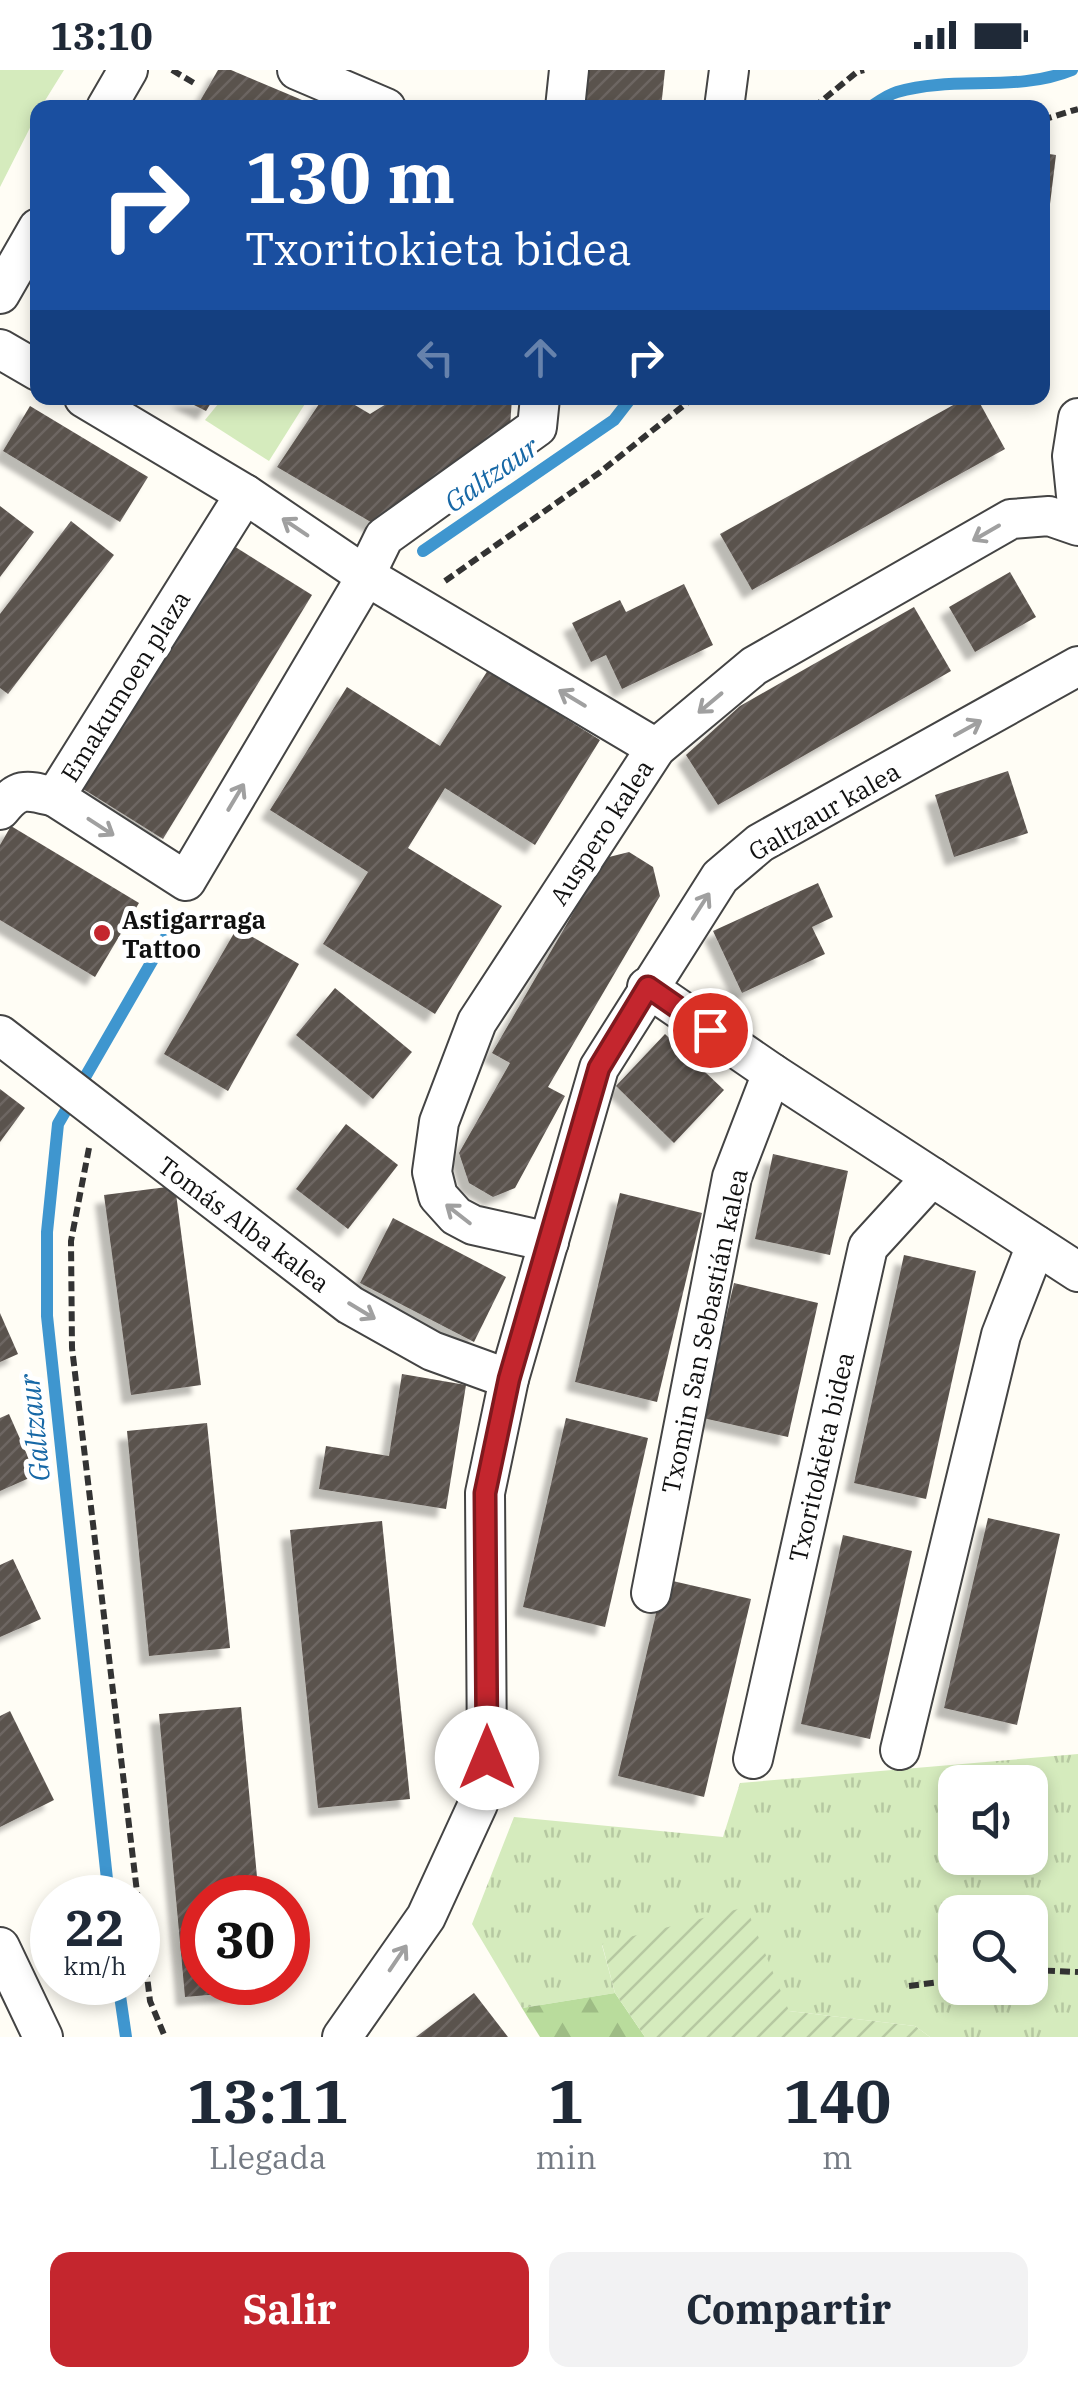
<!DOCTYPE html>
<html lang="es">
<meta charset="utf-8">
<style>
body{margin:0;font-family:"IBM Plex Serif",serif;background:#f2f2f3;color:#1f2937;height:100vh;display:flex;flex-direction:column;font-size:38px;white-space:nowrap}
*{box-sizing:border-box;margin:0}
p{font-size:32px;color:#747a83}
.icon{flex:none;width:55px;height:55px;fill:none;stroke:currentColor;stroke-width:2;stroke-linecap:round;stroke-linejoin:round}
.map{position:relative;height:1967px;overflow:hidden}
.side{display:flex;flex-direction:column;background:#fff;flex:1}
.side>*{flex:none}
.hud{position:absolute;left:30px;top:30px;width:1020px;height:305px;border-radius:20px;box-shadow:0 5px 15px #0003;background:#1a4fa0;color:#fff;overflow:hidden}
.fabs{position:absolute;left:938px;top:1695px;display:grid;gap:20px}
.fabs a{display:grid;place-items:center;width:110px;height:110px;border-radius:20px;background:#fff;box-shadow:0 5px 15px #0003;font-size:50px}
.speed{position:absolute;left:30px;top:1805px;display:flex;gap:20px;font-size:50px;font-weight:700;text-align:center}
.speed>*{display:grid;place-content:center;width:130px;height:130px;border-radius:50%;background:#fff;box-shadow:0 5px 15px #0003;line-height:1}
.speed small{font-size:25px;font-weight:400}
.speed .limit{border:15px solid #d22;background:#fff;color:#111}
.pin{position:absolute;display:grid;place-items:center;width:85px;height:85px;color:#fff;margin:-42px;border:5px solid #fff;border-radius:50%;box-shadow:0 2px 10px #0007}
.me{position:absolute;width:110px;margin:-55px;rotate:0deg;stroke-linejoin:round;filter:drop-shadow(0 0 8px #0008)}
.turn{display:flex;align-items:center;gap:35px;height:210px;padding:0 50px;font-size:45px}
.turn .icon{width:130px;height:130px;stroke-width:2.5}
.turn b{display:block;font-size:70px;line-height:85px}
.lanes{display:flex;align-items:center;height:95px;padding:0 50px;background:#0003;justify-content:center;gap:50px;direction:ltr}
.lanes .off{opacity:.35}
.eta{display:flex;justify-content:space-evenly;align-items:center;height:170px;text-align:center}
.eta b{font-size:60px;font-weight:700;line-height:70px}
.button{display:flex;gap:20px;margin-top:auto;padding:20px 50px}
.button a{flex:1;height:115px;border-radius:20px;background:#c4262e;color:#fff;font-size:40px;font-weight:700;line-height:115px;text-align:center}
.button a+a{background:#f2f2f3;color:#1f2937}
.status{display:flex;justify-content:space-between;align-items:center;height:70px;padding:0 50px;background:#fff;direction:ltr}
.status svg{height:28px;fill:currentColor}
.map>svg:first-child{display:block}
.grass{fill:url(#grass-tufts);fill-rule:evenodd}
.forest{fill:url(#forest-firs)}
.park{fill:#d5ebbd}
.garden{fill:url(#garden-furrows)}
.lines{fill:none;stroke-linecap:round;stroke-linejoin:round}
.stream{stroke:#3f96cf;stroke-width:12}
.building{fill:url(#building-hatch);filter:url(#shadow)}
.minor-casing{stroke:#444;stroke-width:42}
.path{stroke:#333;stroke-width:6;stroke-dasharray:10 5;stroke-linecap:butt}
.minor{stroke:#fff;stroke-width:38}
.oneway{stroke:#a0a0a0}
.route-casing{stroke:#7f191e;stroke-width:25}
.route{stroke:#c4262e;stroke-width:18}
.poi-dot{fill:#c4262e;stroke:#fff;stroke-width:4}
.labels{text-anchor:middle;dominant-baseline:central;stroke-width:10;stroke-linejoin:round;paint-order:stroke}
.street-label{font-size:25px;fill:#111;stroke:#fff}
.poi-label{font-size:25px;font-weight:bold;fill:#111;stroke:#fff;text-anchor:start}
.water-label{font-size:28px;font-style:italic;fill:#1768a6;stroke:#fff}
</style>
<div class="status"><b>13:10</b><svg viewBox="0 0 49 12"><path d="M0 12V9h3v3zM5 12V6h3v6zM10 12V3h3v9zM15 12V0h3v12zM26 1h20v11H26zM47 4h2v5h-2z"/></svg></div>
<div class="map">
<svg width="1078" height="1967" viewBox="0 0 1078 1967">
<defs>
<pattern id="grass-tufts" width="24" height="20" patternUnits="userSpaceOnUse" patternTransform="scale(2.5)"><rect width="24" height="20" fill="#d5ebbd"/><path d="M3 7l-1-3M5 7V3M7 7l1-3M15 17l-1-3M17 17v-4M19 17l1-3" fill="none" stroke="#b6c8a1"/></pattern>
<pattern id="forest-firs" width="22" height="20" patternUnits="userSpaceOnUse" patternTransform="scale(2.5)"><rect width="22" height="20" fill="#b9dc9c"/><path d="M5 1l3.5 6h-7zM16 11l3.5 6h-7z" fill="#9ebc85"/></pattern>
<pattern id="garden-furrows" width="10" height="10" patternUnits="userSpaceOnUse" patternTransform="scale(2.5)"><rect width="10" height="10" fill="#d5ebbd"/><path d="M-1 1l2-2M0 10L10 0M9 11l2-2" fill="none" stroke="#b6c8a1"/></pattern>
<pattern id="building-hatch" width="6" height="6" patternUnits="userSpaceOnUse" patternTransform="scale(2.5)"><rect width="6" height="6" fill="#5a524d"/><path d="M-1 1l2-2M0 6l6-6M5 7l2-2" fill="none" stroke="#6d6662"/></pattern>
<filter id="shadow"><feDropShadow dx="-9" dy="9" stdDeviation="2.5" flood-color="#0004"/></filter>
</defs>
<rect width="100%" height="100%" fill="#fffdf5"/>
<path class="grass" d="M1078,1684V1967H930L915,1956L789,1941L602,1875L615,1923L522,1938L472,1854L514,1747L723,1767L740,1713ZM955,1712H1030V1788H955ZM955,1842H1030V1918H955Z"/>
<path class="forest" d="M615,1923L645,1967H540L522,1938Z"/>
<g class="park">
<path d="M0,0H64L41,37L38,38L37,44L0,117Z"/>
<path d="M223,328H305L308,329L269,391L205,350Z"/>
</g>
<path class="garden" d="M746,1837L789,1941L915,1956L930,1967H645L615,1923L602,1874Z"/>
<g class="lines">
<g class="stream">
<path d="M869,38C878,32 887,25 897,22C954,5 1016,23 1072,0"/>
<path d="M423,481L614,350L631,328"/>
<path d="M109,1828L47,1246V1162L58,1054L174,853"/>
<path d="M118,1912L126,1967"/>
</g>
</g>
<g class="building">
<path d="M218,0H231L321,38H196Z"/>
<path d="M577,0H665L661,38H573Z"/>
<path d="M1042,83L1056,85L1045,175H1042Z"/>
<path d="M180,328H214L206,341Z"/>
<path d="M323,328H343L370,344L396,328H512L509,372L381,458L277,397Z"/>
<path d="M966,328H977L1005,379L752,520L720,464Z"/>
<path d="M30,336L148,407L120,452L3,381Z"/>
<path d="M0,436L34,462L0,507Z"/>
<path d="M71,451L114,485L8,624L0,618V544Z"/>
<path d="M229,473L312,525L163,769L80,717Z"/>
<path d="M1010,502L1036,547L975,582L949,537Z"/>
<path d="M684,514L713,575L622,619L606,585L591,592L572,553L620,530L626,542Z"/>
<path d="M914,537L951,601L718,735L686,685L740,636Z"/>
<path d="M488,600L600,670L535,775L445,718L408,778L502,836L435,944L323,874L368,802L270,740L347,617L440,676Z"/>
<path d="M1008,701L1028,763L954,787L935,725Z"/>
<path d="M11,756L139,833L95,907L0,850V775Z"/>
<path d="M629,782L653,797L660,826L548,1017L565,1026L515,1118L493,1127L469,1113L459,1083L510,993L492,983L605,788Z"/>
<path d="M818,813L833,847L812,857L825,884L742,923L713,861Z"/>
<path d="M237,858L299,894L228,1021L164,984Z"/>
<path d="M335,918L412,982L373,1029L296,965Z"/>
<path d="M665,964L724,1020L674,1073L616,1016Z"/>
<path d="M0,1019L25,1038L0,1072Z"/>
<path d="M346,1054L398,1095L348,1159L296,1119Z"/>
<path d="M773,1084L848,1101L830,1185L755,1169Z"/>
<path d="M175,1116L201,1315L131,1325L104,1125Z"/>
<path d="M620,1123L702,1143L657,1332L575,1312Z"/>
<path d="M393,1148L506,1207L474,1272L360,1213Z"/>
<path d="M904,1185L976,1201L926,1429L854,1413Z"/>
<path d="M734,1213L818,1233L788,1367L703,1348Z"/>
<path d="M0,1243L18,1284L0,1292Z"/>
<path d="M402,1304L466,1315L446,1439L319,1419L326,1376L389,1386Z"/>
<path d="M9,1344L36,1405L0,1421V1348Z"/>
<path d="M566,1348L648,1368L605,1557L523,1537Z"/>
<path d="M207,1353L230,1578L149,1586L127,1361Z"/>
<path d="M988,1448L1060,1464L1017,1655L944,1638Z"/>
<path d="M382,1451L410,1729L318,1738L290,1460Z"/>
<path d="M843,1465L912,1481L870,1669L801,1654Z"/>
<path d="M13,1489L41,1549L0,1567V1495Z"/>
<path d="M664,1509L751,1529L704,1727L618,1706Z"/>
<path d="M241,1637L259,1828H202V1912H266L267,1920L185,1927L159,1644Z"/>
<path d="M10,1641L54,1730L0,1757V1646Z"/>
<path d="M474,1923L508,1967H416Z"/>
</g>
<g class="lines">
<g class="minor-casing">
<g id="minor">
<path d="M297,0L386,38"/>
<path d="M106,38L128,0"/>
<path d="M565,38L569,0"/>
<path d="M724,38L729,0"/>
<path d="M0,224L38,158"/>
<path d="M0,279L38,301"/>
<path d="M84,328L245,424L366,506L656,678"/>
<path d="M1078,348L1072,386L1078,445"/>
<path d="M245,424L55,727L186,811L357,522L384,467L537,357L540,328"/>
<path d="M0,740C19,716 27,720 55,727"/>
<path d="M647,917L772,1003L1078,1202"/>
<path d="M0,965L350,1235L432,1281L509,1309"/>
<path d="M549,1172L473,1155L456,1146L438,1126L432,1102L439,1052L477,952L656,678L754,596L1011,449L1049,446L1078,456"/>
<path d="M651,1523L732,1107L772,1003"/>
<path d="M900,1680L1001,1265L1036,1175"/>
<path d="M753,1689L868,1177L932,1107"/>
<path d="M0,1877L43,1967"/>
<path d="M342,1967L426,1847L478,1734L487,1687L485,1423L509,1309L599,998L720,807L760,773L1078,596"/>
</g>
</g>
<g class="path">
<path d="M172,0L194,13"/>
<path d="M813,38L857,2L864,0"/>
<path d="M1042,50L1078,39"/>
<path d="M445,511L599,403L693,328"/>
<path d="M89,1078L71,1171L72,1278L150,1931L165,1967"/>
<path d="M1030,1900L1078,1902"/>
<path d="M909,1916L955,1910"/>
</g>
<use href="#minor" class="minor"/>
</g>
<defs><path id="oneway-shaft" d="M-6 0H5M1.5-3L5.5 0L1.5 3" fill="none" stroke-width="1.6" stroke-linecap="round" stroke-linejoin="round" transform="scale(2.5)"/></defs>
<g class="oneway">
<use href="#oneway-shaft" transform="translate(295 457) rotate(-146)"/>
<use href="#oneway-shaft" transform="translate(986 463) rotate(150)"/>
<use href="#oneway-shaft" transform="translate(572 628) rotate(-149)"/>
<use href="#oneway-shaft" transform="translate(710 633) rotate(140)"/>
<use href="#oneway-shaft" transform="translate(968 658) rotate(-29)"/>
<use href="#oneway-shaft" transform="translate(236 727) rotate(-59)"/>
<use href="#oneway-shaft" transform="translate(101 757) rotate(33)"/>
<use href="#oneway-shaft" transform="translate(701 836) rotate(-57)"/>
<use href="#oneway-shaft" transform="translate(458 1144) rotate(-142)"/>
<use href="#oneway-shaft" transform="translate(362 1241) rotate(31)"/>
<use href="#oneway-shaft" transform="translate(398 1888) rotate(-56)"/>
</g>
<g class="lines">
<g class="route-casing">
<path id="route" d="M487,1688L485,1423L509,1309L599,998L648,917L710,960"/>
</g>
<use href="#route" class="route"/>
</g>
<circle class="poi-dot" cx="102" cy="863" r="10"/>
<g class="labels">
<g class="street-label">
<text transform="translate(125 616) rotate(-58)">Emakumoen plaza</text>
<text transform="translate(824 741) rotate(-30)">Galtzaur kalea</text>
<text transform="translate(601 762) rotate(-57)">Auspero kalea</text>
<text transform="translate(244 1154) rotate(37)">Tomás Alba kalea</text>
<text transform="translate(704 1261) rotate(-78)">Txomin San Sebastián kalea</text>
<text transform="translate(821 1387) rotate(-77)">Txoritokieta bidea</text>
</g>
<g class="poi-label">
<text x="122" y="849">Astigarraga<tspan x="122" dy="29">Tattoo</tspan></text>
</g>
<g class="water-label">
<text transform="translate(491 404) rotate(-35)">Galtzaur</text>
<text transform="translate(34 1358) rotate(-96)">Galtzaur</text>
</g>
</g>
</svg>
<div class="fabs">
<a><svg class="icon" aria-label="sound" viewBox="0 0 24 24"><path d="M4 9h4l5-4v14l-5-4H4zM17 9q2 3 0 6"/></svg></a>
<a><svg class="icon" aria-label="search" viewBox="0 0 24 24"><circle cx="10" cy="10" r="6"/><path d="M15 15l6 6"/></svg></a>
</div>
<div class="speed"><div>22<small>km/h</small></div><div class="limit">30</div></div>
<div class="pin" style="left:710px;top:960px;background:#d93025"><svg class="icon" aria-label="arrive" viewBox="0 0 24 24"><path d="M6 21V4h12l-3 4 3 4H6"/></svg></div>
<svg class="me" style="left:487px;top:1688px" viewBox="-20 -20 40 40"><circle r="19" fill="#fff"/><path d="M0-13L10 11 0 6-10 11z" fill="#c4262e"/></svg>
<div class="hud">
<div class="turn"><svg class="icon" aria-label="right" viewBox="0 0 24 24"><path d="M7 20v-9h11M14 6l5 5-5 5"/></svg><div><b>130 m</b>Txoritokieta bidea</div></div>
<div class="lanes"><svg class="icon off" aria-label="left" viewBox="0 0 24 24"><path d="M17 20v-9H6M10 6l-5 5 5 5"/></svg><svg class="icon off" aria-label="ahead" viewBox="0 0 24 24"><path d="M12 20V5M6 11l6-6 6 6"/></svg><svg class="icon" aria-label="right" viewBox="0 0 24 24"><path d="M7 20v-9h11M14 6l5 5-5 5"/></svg></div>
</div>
</div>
<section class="side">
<div class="eta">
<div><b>13:11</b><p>Llegada</p></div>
<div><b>1</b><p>min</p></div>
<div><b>140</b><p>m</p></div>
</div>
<div class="button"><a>Salir</a><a>Compartir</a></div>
</section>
